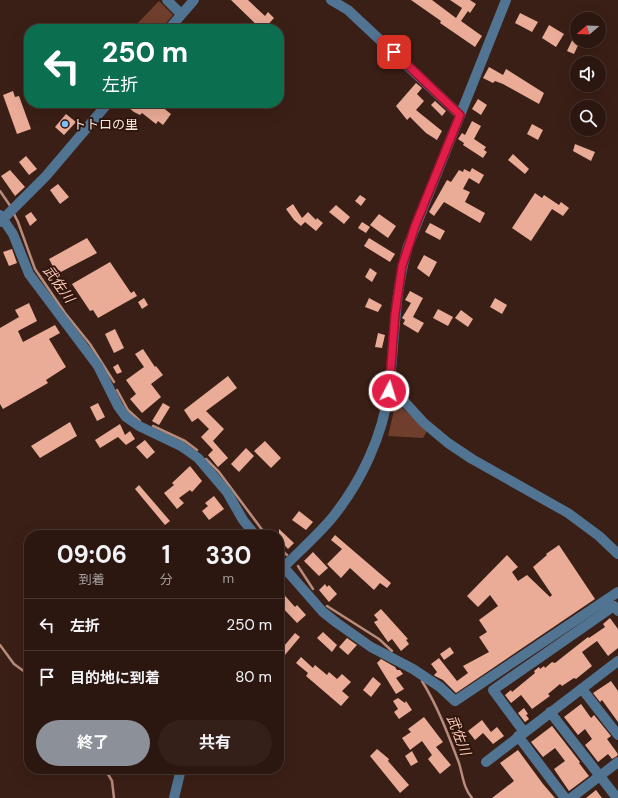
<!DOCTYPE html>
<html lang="ja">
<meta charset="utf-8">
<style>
body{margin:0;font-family:"DM Sans","Noto Sans JP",sans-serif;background:#342019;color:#f1f3f6;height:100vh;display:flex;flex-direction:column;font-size:15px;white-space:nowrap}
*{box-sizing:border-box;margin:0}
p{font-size:13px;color:#a69f9f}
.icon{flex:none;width:22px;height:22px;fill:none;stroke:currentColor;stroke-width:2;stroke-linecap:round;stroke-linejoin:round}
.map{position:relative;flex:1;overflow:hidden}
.details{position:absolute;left:24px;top:530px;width:260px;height:244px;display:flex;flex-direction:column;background:#2c1710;border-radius:16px;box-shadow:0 4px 16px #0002,0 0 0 1px #483630}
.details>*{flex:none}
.banner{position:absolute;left:24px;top:24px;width:260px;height:84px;border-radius:16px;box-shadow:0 4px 16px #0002,0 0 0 1px #483630;background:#0b6e4f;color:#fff;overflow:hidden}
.needle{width:26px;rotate:251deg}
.fabs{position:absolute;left:570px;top:12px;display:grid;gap:8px}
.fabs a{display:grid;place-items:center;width:36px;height:36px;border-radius:50%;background:#2c1710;box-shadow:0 4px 16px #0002,0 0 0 1px #483630;font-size:20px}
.pin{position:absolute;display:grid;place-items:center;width:34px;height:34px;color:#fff;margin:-17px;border-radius:8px;box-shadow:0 2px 6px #0006}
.me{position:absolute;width:44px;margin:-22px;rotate:5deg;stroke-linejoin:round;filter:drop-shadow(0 0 3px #0008)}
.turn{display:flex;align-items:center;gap:14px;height:84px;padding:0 12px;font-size:18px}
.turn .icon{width:52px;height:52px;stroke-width:2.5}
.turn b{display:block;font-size:28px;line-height:34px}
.eta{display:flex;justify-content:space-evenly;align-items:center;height:68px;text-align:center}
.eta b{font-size:24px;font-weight:700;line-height:28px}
.button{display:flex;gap:8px;margin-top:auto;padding:8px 12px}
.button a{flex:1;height:46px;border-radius:24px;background:#8c9099;color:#fff;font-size:16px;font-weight:700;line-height:46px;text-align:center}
.button a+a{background:#342019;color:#f1f3f6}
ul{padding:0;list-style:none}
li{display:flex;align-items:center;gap:12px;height:52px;padding:0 12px;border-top:1px solid #483630}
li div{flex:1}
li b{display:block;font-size:15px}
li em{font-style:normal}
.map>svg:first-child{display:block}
.green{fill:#6f3e2c}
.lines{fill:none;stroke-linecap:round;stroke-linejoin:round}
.stream{stroke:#b88b7b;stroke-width:2.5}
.building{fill:#eaac97}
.minor{stroke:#517493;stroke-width:10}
.route-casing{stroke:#92132f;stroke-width:10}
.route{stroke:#e11d48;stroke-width:7}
.poi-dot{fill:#7bbef8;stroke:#30160c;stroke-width:1.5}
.labels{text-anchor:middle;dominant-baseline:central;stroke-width:4;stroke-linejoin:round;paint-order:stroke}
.poi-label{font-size:13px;fill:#fae7e0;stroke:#30160c;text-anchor:start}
.water-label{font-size:14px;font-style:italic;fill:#fdc8b6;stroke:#30160c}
</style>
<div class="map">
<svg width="618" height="798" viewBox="0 0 618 798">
<rect width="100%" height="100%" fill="#3a1f16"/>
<g class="green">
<path d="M159,1L173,15L161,29H132Z"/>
<path d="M396,402L427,431L423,438L388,436Z"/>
</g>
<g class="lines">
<g class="stream">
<path d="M0,191L11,207"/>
<path d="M13,212L18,222L35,269L65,313L90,344L114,382"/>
<path d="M117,390L128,410L140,421"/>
<path d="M153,426L185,441L197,450"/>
<path d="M206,459L219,472L266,535"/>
<path d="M279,548L287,555"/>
<path d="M298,566L313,589"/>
<path d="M327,606L379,639L392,651"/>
<path d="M0,645L14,664L29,675"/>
<path d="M422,681C438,707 448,734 459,763C463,776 463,787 472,798"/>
<path d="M105,769L112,781L114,798"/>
</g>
</g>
<g class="building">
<path d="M231,0H248L265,16L268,12L274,18L264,29H261Z"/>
<path d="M411,0H432L456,18L462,8L450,0H470L476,4L470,13L468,11L461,21L482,36L475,47L440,23L441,21Z"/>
<path d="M520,13L538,22L532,32L515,23Z"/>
<path d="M549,25L564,34L556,47L542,38Z"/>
<path d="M577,30V41H580L574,54L567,51Z"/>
<path d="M489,67L503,75L506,69L544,93L539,104L503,84L495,81L493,83L483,78Z"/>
<path d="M416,83L422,88L417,94L424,101L416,110L442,131L437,140L426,133L410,117L407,120L396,106Z"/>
<path d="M13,91L15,97L19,96L31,129L17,134L3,95Z"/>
<path d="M478,99L487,105L481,115L472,109Z"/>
<path d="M435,101L446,111L442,116L431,105Z"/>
<path d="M123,103H157L171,114L163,125L158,121L156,124L142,113L140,115L134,112Z"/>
<path d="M66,114L76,122L64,135L55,127Z"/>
<path d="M472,121L481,126L474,139L486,147L484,150L487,152L483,158L463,145L464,143L458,139L462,133L465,135Z"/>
<path d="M532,124L543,130L538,140L527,134Z"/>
<path d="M575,144L595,152L591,161L573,151Z"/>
<path d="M513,154L529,169L525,174L508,160Z"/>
<path d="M26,156L37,169L29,175L19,162Z"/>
<path d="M472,168L484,175L479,184L469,178L463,189L470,192L465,202L485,213L480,223L444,202L434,216L429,212L447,180L451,182L459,170L463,172L464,169L470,172Z"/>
<path d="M10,170L25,187L15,196L1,176Z"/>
<path d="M58,184L69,197L60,204L50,190Z"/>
<path d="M535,193L542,198L544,195L559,205L561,202L569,208L563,216L552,209L531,241L512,228Z"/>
<path d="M360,195L366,199L361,206L355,201Z"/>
<path d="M293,204L302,218L308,212L316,220L317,218L323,223L316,231L305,222L301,226L294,220L286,209Z"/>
<path d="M336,205L350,217L344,224L329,212Z"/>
<path d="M31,212L37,220L30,226L25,216Z"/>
<path d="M379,214L396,226L388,238L370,225Z"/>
<path d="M362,222L370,227L366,233L358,228Z"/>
<path d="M430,223L445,231L440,240L425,232Z"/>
<path d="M87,238L97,253L57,274L49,259Z"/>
<path d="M369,238L395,254L390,262L364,246Z"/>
<path d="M12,249L17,263L9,266L3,252Z"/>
<path d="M424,255L437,262L429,277L417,268Z"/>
<path d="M110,262L131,293L134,291L137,296L98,318L93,310L90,311L72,284Z"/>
<path d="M370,268L377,273L372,282L365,277Z"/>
<path d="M410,291L423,298L413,317L424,323L418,333L403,324L405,320L402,318L411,303L405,300Z"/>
<path d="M144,298L148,305L142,309L138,302Z"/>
<path d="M369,298L382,305L378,312L365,307Z"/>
<path d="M495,298L507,305L502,314L490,307Z"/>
<path d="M29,303L37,321L18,331L23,342L55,325L60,333L49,339L66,367L46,380L48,383L3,409L0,404V328L19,317L15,310Z"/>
<path d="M438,309L453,317L448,326L433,318Z"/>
<path d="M461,310L473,319L468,327L455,318Z"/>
<path d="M115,329L124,348L114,353L105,334Z"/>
<path d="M378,333L385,335L382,348L375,347Z"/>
<path d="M143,349L155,367L156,366L163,375L151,384L161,397L142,413L130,399L136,394L126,380L144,367L135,354Z"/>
<path d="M118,364L122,372L117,374L113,367Z"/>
<path d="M228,376L237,388L206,411L224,429L213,441L228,458L218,467L208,455L213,450L201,437L209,429L198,418L192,422L184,410Z"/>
<path d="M98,403L105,417L97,421L90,407Z"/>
<path d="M163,403L170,407L159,425L152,421Z"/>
<path d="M70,422L77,436L40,458L31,446Z"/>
<path d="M120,424L125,435L130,431L135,439L126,445L118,437L100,448L95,440Z"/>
<path d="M145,440L155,452L147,459L136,447Z"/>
<path d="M265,441L281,458L271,468L254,451Z"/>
<path d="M246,448L254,456L239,472L231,464Z"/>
<path d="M190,466L202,481L192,492L190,490L179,498L184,503L177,509L164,493L174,485L172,483Z"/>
<path d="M139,485L170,521L165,525L135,489Z"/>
<path d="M214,496L224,509L209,520L202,511L208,506L205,503Z"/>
<path d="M299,511L313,522L306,530L292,520Z"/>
<path d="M279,529L294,543L288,549L279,539Z"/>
<path d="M335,535L391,583L387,588L380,583L374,590L350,568L341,578L327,564L342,549L331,540Z"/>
<path d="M559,545L595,599L456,693L443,680L435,676L434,675L437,672L431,664L439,658L457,681L468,673L463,666L489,652L479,637L487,632L479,620L498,606L490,595L478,607L467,596L507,555L518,567L512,572L518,581L527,575L550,597L552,595L533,567L547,555L546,554Z"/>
<path d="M313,552L328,568L319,576L304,561Z"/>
<path d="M325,584L327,587L329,585L337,594L329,602L319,590Z"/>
<path d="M279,589L295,607L297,605L306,615L297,623L279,604Z"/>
<path d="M381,609L408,639L406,640L409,644L401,651L392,639L388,642L374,622L378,620L374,615Z"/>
<path d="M610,618L618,629V648L608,656L597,641L582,652L592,666L576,679L574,678L562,686L560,684L548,694L550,696L532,709L521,695L511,703L505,695L511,690L512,692L535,673L534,671L539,667L540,669L544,666L545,668L552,662L555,663L588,637L589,638L605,627L603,624Z"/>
<path d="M323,632L337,645L332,652L317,638Z"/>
<path d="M295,633L300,637L279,662V652Z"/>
<path d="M347,638L357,645L348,655L339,647Z"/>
<path d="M450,647L454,653L444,660L440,654Z"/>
<path d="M301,657L313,668L315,665L327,675L329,672L337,679L342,674L351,682L342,691L349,697L341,706L306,676L308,673L296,663Z"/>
<path d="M381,659L395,667L397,670H400L403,674L396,678L404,689L396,694L377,663Z"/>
<path d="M373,677L381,684L371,697L363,690Z"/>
<path d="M611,681L618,691V722L602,700L600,702L593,693Z"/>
<path d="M398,698L405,703L406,701L412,710L399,719L394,712L398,709L393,701Z"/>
<path d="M581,704L591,718L594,715L611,736L607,739L618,754L617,756L612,759L608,754L598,762L585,745L592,739L585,729L578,735L564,717Z"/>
<path d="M524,708L528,714L526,715L529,719L525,722L518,713Z"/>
<path d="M424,717L443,742L436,747L451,765L440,774L428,759L432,755L422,741L410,750L402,738L411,732L408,729Z"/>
<path d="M482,720L491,732L497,727L504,736L493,744L483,733L475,740L468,731Z"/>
<path d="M552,726L580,762L579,763L589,776L569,791L554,769L565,761L555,748L543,757L531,742Z"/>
<path d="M377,749L389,759L388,761L409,785L400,793L370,756Z"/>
<path d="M518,750L543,784L555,798H492L514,781L500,763Z"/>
<path d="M412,751L418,762L411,766L405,756Z"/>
<path d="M596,790L602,798H586Z"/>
</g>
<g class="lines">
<g class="minor">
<path d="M167,0L181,14"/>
<path d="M331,0L348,10L460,115"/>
<path d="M169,29L194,0"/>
<path d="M0,215L13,234L29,274L98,366L118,406L126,417L139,426L181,446L198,458L227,492L243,520L255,535"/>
<path d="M0,222L46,176L108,103"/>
<path d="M389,391L403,400L424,423L448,443L472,459L568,513L599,536L618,554"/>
<path d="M280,563L323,612L337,623L371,647L413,669L440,687L455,701L618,592"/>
<path d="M279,572C296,554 316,537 332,518C361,482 383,436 389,389C395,341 394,293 408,246L506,0"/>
<path d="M582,689L618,735"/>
<path d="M550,712L617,798"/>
<path d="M524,732L493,690L614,606L618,611"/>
<path d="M518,736L565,798"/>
<path d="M486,762L618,661"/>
<path d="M174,798L181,769"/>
<path d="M571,798L618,762"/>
</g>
</g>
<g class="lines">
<g class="route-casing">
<path id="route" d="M389,391L395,314L402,266L415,226L460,115L394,52"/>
</g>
<use href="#route" class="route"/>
</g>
<circle class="poi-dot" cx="65" cy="124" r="4"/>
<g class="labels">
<g class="poi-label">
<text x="73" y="124">トトロの里</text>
</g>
<g class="water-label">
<text transform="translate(59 284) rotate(54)">武佐川</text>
<text transform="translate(459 735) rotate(69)">武佐川</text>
</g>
</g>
</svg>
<div class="fabs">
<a><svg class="needle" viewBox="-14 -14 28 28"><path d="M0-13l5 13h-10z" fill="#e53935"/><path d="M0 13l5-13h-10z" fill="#a69f9f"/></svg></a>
<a><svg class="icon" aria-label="sound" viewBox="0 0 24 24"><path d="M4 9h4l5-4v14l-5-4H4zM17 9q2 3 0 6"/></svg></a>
<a><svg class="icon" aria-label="search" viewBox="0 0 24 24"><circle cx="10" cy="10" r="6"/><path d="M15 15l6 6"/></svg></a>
</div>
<div class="pin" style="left:394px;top:52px;background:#d93025"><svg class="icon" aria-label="arrive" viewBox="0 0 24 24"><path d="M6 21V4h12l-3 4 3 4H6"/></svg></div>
<svg class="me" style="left:389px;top:391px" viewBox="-20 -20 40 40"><circle r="17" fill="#e11d48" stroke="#fff" stroke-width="3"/><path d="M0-11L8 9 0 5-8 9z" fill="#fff"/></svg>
<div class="banner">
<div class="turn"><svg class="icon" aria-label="left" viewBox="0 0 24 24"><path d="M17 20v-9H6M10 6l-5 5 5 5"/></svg><div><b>250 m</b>左折</div></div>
</div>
<section class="details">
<div class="eta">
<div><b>09:06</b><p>到着</p></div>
<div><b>1</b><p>分</p></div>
<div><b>330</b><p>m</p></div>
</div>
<ul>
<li><svg class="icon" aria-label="left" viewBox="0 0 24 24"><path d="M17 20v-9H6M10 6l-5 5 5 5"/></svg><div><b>左折</b></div><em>250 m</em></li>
<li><svg class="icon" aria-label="arrive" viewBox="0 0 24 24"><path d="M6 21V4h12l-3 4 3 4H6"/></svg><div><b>目的地に到着</b></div><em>80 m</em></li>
</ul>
<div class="button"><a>終了</a><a>共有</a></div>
</section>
</div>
